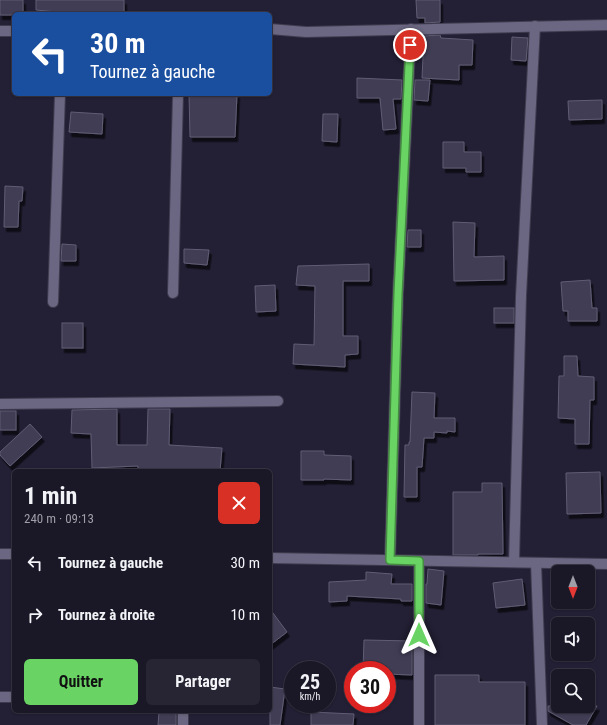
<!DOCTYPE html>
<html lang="fr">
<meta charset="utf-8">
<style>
body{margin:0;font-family:"Roboto Condensed",sans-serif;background:#272433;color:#f1f3f6;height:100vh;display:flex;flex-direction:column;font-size:15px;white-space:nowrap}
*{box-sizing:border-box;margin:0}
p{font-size:13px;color:#9f9fa7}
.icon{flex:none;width:22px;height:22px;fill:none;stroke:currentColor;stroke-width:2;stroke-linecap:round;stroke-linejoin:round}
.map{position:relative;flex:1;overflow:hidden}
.side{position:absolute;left:12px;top:469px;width:260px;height:244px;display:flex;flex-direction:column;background:#1a1727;border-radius:6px;box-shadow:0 1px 3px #0004,0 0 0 1px #383644}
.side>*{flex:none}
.guide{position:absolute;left:12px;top:12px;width:260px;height:84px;border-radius:6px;box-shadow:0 1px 3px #0004,0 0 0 1px #383644;background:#1a4fa0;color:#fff;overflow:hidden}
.needle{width:26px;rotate:180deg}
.tools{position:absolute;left:551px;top:565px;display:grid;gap:8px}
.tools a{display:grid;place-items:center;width:44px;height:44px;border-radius:6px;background:#1a1727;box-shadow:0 1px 3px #0004,0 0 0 1px #383644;font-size:20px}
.speed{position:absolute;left:284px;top:661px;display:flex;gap:8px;font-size:20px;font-weight:700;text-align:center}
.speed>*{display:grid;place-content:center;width:52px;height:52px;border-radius:50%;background:#1a1727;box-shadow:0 1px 3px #0004,0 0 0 1px #383644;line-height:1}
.speed small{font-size:10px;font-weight:400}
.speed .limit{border:6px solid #d22;background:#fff;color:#111}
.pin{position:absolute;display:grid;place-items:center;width:34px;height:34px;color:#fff;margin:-17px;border:2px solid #fff;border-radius:50%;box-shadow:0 1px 4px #0007}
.me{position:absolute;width:44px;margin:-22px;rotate:0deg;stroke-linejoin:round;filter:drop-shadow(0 0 3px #0008)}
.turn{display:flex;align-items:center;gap:14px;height:84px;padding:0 12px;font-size:18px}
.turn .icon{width:52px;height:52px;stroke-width:2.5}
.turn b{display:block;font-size:28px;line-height:34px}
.round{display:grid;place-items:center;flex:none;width:42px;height:42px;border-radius:6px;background:#272433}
.overview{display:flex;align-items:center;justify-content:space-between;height:68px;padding:0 12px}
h1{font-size:24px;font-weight:700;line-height:30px}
.primary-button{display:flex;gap:8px;margin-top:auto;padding:8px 12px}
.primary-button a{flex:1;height:46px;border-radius:6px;background:#69d464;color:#111;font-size:16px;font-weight:700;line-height:46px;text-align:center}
.primary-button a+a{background:#272433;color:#f1f3f6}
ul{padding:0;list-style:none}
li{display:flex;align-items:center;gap:12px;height:52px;padding:0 12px}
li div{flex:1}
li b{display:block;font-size:15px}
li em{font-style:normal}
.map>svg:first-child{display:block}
.building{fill:#413c54;stroke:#615d75;filter:url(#shadow)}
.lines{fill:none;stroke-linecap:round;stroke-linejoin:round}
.street-casing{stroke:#3f3b4f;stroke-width:12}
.street{stroke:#6b6681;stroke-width:10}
.route-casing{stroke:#448a41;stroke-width:10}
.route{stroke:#69d464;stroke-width:7}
</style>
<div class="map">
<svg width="607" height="725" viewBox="0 0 607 725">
<defs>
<filter id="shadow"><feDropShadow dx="2.5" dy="4.5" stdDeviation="0" flood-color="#0009"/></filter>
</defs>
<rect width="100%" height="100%" fill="#231f34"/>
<g class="building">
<path d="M0,0H23V14H14V15H0Z"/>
<path d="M36,0H124V14H80L36,10Z"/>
<path d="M416,0H440V22L425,23V18H417Z"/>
<path d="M440,35L441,38L473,40L472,65H459V80L422,78L424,36Z"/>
<path d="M512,37L528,38L526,61L511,60Z"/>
<path d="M357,78L402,80L401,99H393L396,129L383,130L380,98H357Z"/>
<path d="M415,80H430L428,101L414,100Z"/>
<path d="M189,94H237L235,137H190Z"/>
<path d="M602,100V119L569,120L568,101Z"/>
<path d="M71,112L103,114L102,134L69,132Z"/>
<path d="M323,114H338L337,142L322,141Z"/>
<path d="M443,142H464V152H481V172H466V168H443Z"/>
<path d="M5,186L23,187L22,201H19L18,227H4Z"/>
<path d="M453,222L475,223L474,257L504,256V280L454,281Z"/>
<path d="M408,230H421V247H407Z"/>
<path d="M62,244L76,245V261H61Z"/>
<path d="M184,249L209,250L207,265L184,263Z"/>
<path d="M369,264V281H343V336H358V354L345,355V367L293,364L294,344L314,345L315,286L296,285L298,266Z"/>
<path d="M590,280L592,308H597V321H568V311H563L561,282Z"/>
<path d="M275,285L276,311L256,312L255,286Z"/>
<rect x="494" y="308" width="20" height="15"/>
<rect x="62" y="323" width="21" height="25"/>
<path d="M564,356H577L578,376L594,377V400H590L589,444H575V419L558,418L559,376H564Z"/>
<path d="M412,392L435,393L434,418H455V432L447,431V433L434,432V438H424L422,467H417V497H404L405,445H409V442H410Z"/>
<path d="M117,409V445H147L148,409H170L169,445L222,448L220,471H138V466L92,468L91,434L71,433L72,410Z"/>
<rect x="0" y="411" width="16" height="19"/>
<path d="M30,424L42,437L10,466L0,455V452Z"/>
<path d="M301,451H324V455L351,456V480L324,479V480H301Z"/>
<path d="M600,472L601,513L567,514L566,473Z"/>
<path d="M482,483H502L503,554H478V555H453V492H482Z"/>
<path d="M428,569L444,571L441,605L426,603V584H427Z"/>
<path d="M366,572L392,574L391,584H412V601H401V599L347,596V601L329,602V582L366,580Z"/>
<path d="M522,579L525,605L496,608L493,583Z"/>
<path d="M270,609L287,632L270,645Z"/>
<path d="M364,640L412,641V675L387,674V670H363Z"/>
<path d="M435,675H479V682H525V725H435Z"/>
<path d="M270,687L285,689L280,725H270Z"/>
<path d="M548,706H597L586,725H573L548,711Z"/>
<path d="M159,712H176V725H158Z"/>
<path d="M311,712L354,714L353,725H311Z"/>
</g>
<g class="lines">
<g class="street-casing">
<g id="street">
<path d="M270,29L306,32L607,25"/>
<path d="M0,31H14"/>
<path d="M173,293L178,94"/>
<path d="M53,302L60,94"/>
<path d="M0,404L278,401"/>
<path d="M0,554H14"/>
<path d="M270,558L607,564"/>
<path d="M390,560L398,294L411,29"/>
<path d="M514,562L521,296L535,26"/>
<path d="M536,563L542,725"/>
<path d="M0,697H14"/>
<path d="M183,725V711"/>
<path d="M419,725V561"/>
</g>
</g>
<use href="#street" class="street"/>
</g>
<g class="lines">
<g class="route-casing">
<path id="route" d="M410,45L398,294L390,560L419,561V635"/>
</g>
<use href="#route" class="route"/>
</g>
</svg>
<div class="tools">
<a><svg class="needle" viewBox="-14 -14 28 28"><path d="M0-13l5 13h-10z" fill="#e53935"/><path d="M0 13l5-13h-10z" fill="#9f9fa7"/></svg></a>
<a><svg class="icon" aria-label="sound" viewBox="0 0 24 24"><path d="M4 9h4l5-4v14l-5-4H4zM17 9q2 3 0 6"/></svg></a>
<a><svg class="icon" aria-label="search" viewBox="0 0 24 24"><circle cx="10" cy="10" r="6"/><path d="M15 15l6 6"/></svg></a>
</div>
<div class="speed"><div>25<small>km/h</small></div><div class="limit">30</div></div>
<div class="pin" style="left:410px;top:45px;background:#d93025"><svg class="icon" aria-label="arrive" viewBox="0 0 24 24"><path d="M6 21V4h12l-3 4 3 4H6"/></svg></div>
<svg class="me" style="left:419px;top:635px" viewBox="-20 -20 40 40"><path d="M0-17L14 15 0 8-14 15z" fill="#69d464" stroke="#fff" stroke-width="4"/></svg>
<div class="guide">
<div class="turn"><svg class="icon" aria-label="left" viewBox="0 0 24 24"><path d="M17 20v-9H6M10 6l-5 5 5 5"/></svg><div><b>30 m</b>Tournez à gauche</div></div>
</div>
<section class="side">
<div class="overview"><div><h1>1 min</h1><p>240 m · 09:13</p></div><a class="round" style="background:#d93025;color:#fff"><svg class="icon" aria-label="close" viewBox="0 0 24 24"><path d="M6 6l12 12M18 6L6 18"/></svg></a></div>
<ul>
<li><svg class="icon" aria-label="left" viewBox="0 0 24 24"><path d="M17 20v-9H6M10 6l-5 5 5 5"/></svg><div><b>Tournez à gauche</b></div><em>30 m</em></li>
<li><svg class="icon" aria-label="right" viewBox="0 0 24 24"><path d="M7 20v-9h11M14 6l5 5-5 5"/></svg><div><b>Tournez à droite</b></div><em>10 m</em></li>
</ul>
<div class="primary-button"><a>Quitter</a><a>Partager</a></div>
</section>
</div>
